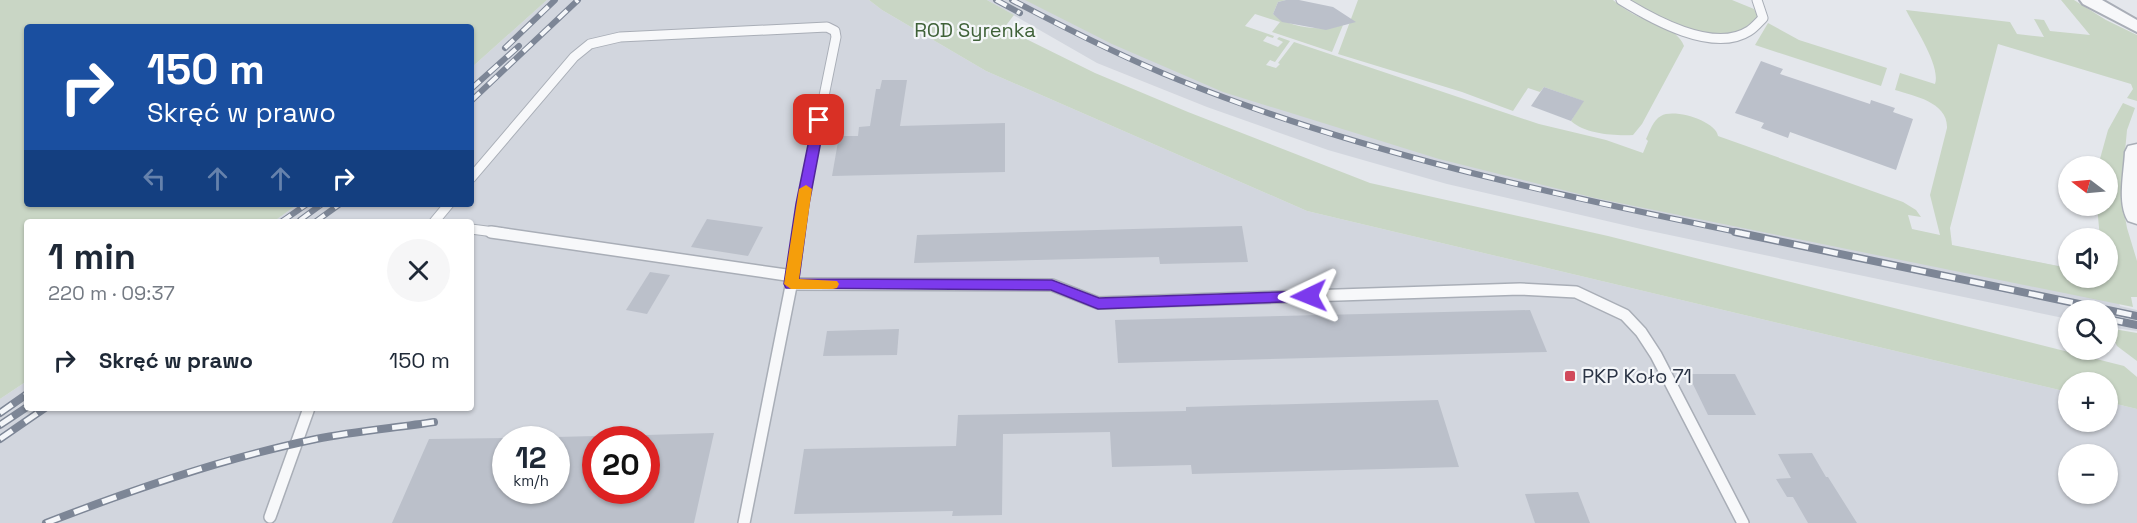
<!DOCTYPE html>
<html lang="pl">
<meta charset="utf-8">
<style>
body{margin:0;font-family:"Space Grotesk",sans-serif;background:#f6f6f7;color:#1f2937;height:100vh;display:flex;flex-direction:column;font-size:22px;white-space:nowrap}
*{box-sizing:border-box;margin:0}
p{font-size:20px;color:#747a83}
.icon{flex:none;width:33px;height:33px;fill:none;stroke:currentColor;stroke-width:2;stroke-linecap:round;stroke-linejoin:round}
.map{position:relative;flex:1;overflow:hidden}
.details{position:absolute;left:24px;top:219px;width:450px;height:192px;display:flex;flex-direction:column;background:#fff;border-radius:6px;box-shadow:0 2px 4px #0004}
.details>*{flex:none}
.top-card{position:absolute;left:24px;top:24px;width:450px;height:183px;border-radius:6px;box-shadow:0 2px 4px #0004;background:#1a4fa0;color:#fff;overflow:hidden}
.needle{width:39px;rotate:286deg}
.buttons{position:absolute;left:2058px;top:156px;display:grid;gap:12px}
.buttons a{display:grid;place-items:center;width:60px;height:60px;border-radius:50%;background:#fff;box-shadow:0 2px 4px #0004;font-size:30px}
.speed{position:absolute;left:492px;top:426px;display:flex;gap:12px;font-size:30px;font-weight:700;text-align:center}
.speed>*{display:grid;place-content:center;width:78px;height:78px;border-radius:50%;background:#fff;box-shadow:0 2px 4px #0004;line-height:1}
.speed small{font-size:15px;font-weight:400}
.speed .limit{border:9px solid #d22;background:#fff;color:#111}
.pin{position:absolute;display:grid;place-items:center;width:51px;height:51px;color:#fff;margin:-26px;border-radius:12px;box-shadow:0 3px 9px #0006}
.me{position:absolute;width:66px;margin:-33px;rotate:268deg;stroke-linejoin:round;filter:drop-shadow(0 0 4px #0008)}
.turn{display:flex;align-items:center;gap:21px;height:126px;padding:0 24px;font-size:27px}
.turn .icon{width:78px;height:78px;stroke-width:2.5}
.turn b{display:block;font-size:42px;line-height:51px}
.lanes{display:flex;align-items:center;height:57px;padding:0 24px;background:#0003;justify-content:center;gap:30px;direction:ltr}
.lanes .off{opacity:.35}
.round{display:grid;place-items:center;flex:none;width:63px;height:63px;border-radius:32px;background:#f6f6f7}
.headline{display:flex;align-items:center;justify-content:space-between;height:102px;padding:0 24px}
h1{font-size:36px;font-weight:700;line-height:45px}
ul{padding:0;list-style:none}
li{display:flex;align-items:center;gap:18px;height:78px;padding:0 24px}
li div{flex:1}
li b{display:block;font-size:22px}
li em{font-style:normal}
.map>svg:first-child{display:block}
.built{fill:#d2d6de;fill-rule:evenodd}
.green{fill:#c9d6c5}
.building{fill:#bbc0ca}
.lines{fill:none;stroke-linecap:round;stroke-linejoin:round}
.service-far1-casing{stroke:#a9aeb7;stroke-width:11}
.service-casing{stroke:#a9aeb7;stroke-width:14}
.minor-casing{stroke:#a9aeb7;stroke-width:4}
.tertiary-casing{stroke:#a9aeb7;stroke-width:3}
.service-far1{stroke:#f7f8fa;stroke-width:9}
.service{stroke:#f7f8fa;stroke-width:11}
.minor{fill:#f7f8fa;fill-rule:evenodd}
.tertiary{fill:#f7f8fa;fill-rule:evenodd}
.rail-far1-casing{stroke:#7d8696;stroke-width:6}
.rail-casing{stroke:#7d8696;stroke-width:8}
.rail-far1{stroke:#f4f6f9;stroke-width:4;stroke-dasharray:12;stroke-linecap:butt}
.rail{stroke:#f4f6f9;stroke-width:5;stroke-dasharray:15;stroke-linecap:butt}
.route{fill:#7c3aed;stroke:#51269a;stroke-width:1.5}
.slow{fill:#f59e0b}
.poi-dot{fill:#d1495b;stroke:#f4f6f9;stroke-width:2}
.labels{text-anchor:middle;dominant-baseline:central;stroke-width:4.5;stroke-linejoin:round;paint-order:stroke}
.park-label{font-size:20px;fill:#3f6138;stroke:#f4f6f9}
.poi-label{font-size:20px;fill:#2b3445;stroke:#f4f6f9;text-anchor:start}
</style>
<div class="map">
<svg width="2137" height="523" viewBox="0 0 2137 523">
<rect width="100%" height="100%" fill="#e4e7ec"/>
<g class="built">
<path d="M547,0H869L882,10L986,71L1307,211L2068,392V422H2108V402L2137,409V523H0V399L27,381V408H471V222H273L298,204H471V68ZM506,440H556V490H506ZM596,440H646V490H596ZM2068,454H2108V494H2068Z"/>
<path d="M987,0H1062L1595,176L2068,268V278L2108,276L2120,306L2137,310V331L2108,327V310H2068V319L1641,229L1447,184L1328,150L1207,107L1097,63Z"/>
</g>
<g class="green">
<path d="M0,0H547L471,68V27H27V204H298L273,222H27V381L0,399Z"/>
<path d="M869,0H987L1014,15L1004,28L1095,73L1188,112L1370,183L1608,236L2124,366L2137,377V409L2108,402V382H2068V392L1307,211L986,71L882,10Z"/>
<path d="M1025,0H1286L1278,2L1273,14C1291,29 1322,31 1343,25L1332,52L1272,32L1280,22L1255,14L1245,26L1274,36L1273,38L1267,36L1263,41L1278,47L1283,42L1277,39L1279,37L1290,41L1275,62L1270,60L1266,65L1276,68L1280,64L1278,63L1294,42L1539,124L1606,140L1643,153L1648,141L1646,139C1650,131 1653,120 1661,116C1674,108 1716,121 1718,136L1903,202L1916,210L1921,217L1908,215L1912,229L1940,235L1930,195L1947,128C1948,102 1914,96 1895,90L1900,73L1935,84C1941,66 1915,28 1906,10L2010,22L2017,34L2044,37L2034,19L2044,20L2050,31L2090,35L2061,0H2074L2106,20L2137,35V101L2127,98L2133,89L2131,84L1998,44L1950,228L1952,245L2068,268V278H2108V238H2100L2097,206H2108V166H2098L2108,130L2123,103L2135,108L2127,130L2121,195L2127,228L2137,261V297H2131L2133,307L1595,198L1439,159L1223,92L1112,44Z"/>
<path d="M1358,0H1613C1619,5 1626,10 1633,14C1649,22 1677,27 1684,46L1642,124L1633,135C1615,136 1585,134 1571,121L1583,101L1544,87L1540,92L1528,88L1513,111L1462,92L1338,54Z"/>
<path d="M1631,0H1732L1754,9L1758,16C1732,55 1660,20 1631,0Z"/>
<path d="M1768,23L1799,40L1887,68L1881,86L1755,45Z"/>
<path d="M2108,328L2137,333V361L2117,346Z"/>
</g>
<g class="building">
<path d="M1286,0H1299L1333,7L1356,22L1326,30L1282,22L1273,14L1278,2Z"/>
<path d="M1761,61L1783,69L1780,74L1870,104L1871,100L1895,108L1893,112L1913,119L1896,170L1790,132L1788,138L1761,128L1764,123L1735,113Z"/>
<path d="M882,80H907L900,126L1005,123V172L832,176L839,136H858L859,127L870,126L876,89H880Z"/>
<path d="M1544,87L1584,101L1571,121L1531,106Z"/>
<path d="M707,219L763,227L748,256L691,247Z"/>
<path d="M1242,226L1248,262L1160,264L1159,257L914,263L917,235Z"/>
<path d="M650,272L670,275L647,314L626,310Z"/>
<path d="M1530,310L1547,352L1118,363L1115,320Z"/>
<path d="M899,329L897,355L823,356L827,331Z"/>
<path d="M1688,374H1735L1756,415H1708Z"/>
<path d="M1438,400L1459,467L1192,474L1191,465L1112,467L1110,432L1003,434L1002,515L952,516L953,511L794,514L804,449L956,446L958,415L1186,411V407Z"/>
<path d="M714,433L694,523H392L429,439L506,438V490H556V437L596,436V490H646V435Z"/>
<path d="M1812,453L1826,477H1828L1857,523H1808L1793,497H1787L1776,479L1791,478L1778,454Z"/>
<path d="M1578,492L1590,523H1535L1525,494Z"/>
</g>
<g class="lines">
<g class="service-far1-casing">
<g id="service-far1">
<path d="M1621,0C1652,19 1713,54 1749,31C1754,28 1759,22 1763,18L1757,0"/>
<path d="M471,178L574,57L590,44L620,37L827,27L835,31L836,37L802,204L798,233"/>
<path d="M434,222L449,204"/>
<path d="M471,229L502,233"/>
</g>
</g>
<g class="service-casing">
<g id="service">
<path d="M491,232L793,276"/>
<path d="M791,284L1052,285L1098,303L1520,289L1576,292L1625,315L1641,332L1656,355L1743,523"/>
<path d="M270,517L309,408"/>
<path d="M744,523L793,276L799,232"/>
</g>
</g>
<g class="minor-casing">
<path id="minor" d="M2080,0H2102L2137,20V32L2083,4Z"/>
</g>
<g class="tertiary-casing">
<path id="tertiary" d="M2137,144V224L2128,221C2117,203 2124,173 2125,152L2128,146Z"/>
</g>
<use href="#service-far1" class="service-far1"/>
<use href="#service" class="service"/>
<use href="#minor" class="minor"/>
<use href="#tertiary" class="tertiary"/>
<g class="rail-far1-casing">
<g id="rail-far1">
<path d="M996,0L1020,13"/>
<path d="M1012,0C1067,29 1122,57 1179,80C1360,153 1552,194 1742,233"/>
<path d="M505,48L555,0"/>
<path d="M471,89L519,46"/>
<path d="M471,101L578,0"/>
<path d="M300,220L322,204"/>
<path d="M281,222L307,204"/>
<path d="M315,222L340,204"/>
</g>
</g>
<g class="rail-casing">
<g id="rail">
<path d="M1735,232L2137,316"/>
<path d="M2108,319L2137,325"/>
<path d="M0,413L27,394"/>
<path d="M0,425L27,407"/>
<path d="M0,439L45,408"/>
<path d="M46,523C134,489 224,458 316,439C355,431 395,428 434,422"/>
</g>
</g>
<use href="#rail-far1" class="rail-far1"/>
<use href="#rail" class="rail"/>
</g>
<path class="route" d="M819,117L825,120L809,204L799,279L1052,280L1099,298L1309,291L1316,296L1309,301L1098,309L1051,290L786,288L784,284L796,204L813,120Z"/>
<path class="slow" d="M806,185L812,189L799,279L837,281L839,284L837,288L833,289H791L784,284L799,189Z"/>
<rect class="poi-dot" x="1564" y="370" width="12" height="12" rx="3"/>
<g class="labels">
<g class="park-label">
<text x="975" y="30">ROD Syrenka</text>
</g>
<g class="poi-label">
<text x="1582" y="376">PKP Koło 71</text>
</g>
</g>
</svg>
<div class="buttons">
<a><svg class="needle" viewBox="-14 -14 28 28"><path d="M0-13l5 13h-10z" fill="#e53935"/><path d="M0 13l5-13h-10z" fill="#747a83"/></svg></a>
<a><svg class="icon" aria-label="sound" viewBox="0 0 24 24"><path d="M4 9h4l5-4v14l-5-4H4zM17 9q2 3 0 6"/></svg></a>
<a><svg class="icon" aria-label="search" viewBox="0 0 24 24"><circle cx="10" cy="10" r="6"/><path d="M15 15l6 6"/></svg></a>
<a>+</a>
<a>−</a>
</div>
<div class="speed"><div>12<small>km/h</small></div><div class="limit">20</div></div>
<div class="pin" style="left:819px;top:120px;background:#d93025"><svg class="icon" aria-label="arrive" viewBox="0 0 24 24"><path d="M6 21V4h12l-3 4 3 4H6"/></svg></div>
<svg class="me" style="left:1309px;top:296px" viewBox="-20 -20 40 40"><path d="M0-17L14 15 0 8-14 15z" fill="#7c3aed" stroke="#fff" stroke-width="4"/></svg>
<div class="top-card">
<div class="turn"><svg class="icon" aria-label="right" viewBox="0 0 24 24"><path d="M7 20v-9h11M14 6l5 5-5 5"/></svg><div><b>150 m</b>Skręć w prawo</div></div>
<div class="lanes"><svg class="icon off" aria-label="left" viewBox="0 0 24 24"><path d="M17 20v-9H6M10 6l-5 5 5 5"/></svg><svg class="icon off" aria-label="ahead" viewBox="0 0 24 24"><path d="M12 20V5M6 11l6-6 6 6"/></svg><svg class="icon off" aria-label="ahead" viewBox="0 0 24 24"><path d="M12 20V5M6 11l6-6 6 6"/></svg><svg class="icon" aria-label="right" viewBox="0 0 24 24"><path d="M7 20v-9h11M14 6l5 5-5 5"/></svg></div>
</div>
<section class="details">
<div class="headline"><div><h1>1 min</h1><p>220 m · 09:37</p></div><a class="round"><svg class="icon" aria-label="close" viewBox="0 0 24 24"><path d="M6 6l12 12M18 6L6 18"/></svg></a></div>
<ul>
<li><svg class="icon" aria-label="right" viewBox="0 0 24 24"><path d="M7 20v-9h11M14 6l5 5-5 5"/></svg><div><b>Skręć w prawo</b></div><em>150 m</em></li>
</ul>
</section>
</div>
